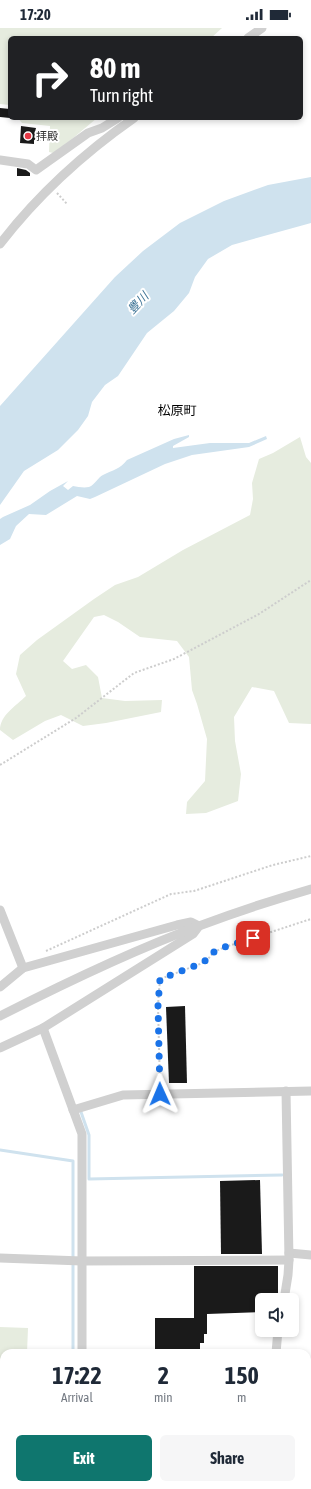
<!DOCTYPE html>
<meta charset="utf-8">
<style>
body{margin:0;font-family:"Asap Condensed","Noto Sans JP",sans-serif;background:#f6f6f7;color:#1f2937;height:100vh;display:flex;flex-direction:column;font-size:15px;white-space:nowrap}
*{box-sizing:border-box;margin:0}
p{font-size:13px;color:#747a83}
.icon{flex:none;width:22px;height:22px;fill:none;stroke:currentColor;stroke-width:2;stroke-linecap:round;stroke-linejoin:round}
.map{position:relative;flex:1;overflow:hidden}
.side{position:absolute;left:0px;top:1321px;width:311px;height:140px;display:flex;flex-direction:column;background:#fff;border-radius:12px 12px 0 0;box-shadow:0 2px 6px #0003}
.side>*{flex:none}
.top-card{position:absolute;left:8px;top:8px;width:295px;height:84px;border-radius:6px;box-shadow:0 2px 6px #0003;background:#202124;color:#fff;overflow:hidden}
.controls{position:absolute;left:255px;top:1265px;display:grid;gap:8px}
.controls a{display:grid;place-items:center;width:44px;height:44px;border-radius:6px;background:#fff;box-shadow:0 2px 6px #0003;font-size:20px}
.pin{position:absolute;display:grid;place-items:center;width:34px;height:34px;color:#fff;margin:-17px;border-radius:8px;box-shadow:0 2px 6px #0006}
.me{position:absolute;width:44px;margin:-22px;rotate:359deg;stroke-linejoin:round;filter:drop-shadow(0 0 3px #0008)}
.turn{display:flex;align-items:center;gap:14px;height:84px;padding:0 16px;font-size:18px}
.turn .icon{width:52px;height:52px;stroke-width:2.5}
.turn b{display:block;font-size:28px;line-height:34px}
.eta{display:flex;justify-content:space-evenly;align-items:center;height:68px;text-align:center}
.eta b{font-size:24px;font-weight:700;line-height:28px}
.action{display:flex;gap:8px;margin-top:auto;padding:8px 16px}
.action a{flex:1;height:46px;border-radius:6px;background:#0f766e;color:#fff;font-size:16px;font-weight:700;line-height:46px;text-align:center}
.action a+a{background:#f6f6f7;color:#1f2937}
.status{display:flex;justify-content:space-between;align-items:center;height:28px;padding:0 20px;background:#fff;direction:ltr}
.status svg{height:11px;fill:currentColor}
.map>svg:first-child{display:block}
.green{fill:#e6ecdf}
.water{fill:#cfe2ee}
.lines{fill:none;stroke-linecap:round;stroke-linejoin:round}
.stream{stroke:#cfe2ee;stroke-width:3}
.building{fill:#1a1a1a}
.path{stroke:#cdcdcd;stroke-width:2;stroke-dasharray:2 2;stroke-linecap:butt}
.minor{stroke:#d0d0d0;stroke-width:9}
.route{stroke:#1a73e8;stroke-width:7;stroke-dasharray:0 12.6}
.poi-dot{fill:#e63946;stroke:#fff;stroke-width:1.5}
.labels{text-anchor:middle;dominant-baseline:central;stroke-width:4;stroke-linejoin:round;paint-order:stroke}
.poi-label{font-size:11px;fill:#333;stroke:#fff;text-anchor:start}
.water-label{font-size:12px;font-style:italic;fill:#3f7597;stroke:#fff}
.quarter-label{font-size:13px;fill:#000;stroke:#fff}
</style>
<div class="status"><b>17:20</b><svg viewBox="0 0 49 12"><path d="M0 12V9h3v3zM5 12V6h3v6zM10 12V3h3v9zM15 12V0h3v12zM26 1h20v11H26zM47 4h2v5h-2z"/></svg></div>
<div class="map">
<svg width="311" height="1461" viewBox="0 0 311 1461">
<rect width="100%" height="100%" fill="#fff"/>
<g class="green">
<path d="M0,0H222L211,10H10V77L0,76Z"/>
<path d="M18,90H97L72,111L53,125L49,124L50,98L22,95Z"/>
<path d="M300,409L306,429L311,435V696L289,695L274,663L252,659L234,689L235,713L241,746L238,773L206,785L186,786L187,774L205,753L207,711L197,676L192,662L189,629L177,613L140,609L118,594L104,587L94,589L63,633L72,641L86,637L98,649L102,670L125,673L162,672L161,684L106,695L83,698L61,687L45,693L13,712L0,702C0,687 16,678 26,668L16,646L20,627L37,612L94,571L115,557L138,549L183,522L250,487L253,471L252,455L259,431L273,425Z"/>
<path d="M0,1299L28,1300L27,1325H4V1362H0Z"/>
</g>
<g class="water">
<path d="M311,149V195L232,217L208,231L195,249L189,265L174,283L147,305L118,348L105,357L92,374L88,388L78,402L58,422L24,443L0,477V378L115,249L143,223L180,195L224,173L268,157Z"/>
<path d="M189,407V409L173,418V420L210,415H249L266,408L267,411L249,419L192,427L165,436L95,469L90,471L77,468L46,487L29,486L16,498L10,511L0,517V491L3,489L30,477L50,463L68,453L63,458L68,462L73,458C78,459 84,460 89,459C95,457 98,449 103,447C113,442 120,441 127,432L174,411Z"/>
</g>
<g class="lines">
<g class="stream">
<path d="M81,1084L89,1107V1151L282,1147"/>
<path d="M0,1122L73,1133V1325"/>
<path d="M72,1461V1457"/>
</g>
</g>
<g class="building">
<path d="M0,80L10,81V90L0,89Z"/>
<path d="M21,98L36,100L35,104H42L41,113L34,112V116L20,115Z"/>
<path d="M17,140L26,142L30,145V148H17Z"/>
<path d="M185,978L187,1055H169L166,979Z"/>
<path d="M260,1152L262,1226H221L220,1153Z"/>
<path d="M194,1238H278V1266H276V1272H262V1284L207,1286V1306H204V1315H200V1323H197V1325H155V1290H194Z"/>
</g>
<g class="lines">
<g class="path">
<path d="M57,165L67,176"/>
<path d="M0,737L76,690L134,645L174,631L259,586L311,552"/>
<path d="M46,923L171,866L194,863L273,837L311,828"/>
<path d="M160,1058L158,977L160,951L200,936L208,931L214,924L225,919L311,891"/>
<path d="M61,1461V1457"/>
</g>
<g class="minor">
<path d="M248,10L262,0"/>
<path d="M0,132L28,136L36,142L88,105L102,100L118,90"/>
<path d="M0,216C37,168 84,125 134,90"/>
<path d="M0,882L23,940"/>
<path d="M0,959L23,940L177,897L191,894L199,898L193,906L43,1000L0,1020"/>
<path d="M0,988C65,955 131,923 199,898C236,884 273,872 311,861"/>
<path d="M43,1000L82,1106V1325"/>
<path d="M73,1082L123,1067L311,1063"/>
<path d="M289,1225L311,1227"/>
<path d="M0,1230L82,1233L289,1232"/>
<path d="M284,1272L288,1247L289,1232L286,1063"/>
<path d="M276,1325L278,1302"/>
<path d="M0,1366L4,1367"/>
<path d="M307,1371L311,1372"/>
<path d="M307,1445L311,1458"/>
<path d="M216,1457L218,1461"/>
<path d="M81,1461V1457"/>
</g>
</g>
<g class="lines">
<path class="route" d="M160,1066L158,977L160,951L200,936L208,931L214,924L225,919L253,910"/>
</g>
<circle class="poi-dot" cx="28" cy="108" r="4"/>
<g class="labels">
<g class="poi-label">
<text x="36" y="108">拝殿</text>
</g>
<g class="water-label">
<text transform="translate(138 275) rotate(-47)">豊川</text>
</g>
<g class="quarter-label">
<text x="177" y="382">松原町</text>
</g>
</g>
</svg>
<div class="controls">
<a><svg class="icon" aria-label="sound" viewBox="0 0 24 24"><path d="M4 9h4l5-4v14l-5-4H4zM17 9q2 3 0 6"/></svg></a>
</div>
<div class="pin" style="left:253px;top:910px;background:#d93025"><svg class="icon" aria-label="arrive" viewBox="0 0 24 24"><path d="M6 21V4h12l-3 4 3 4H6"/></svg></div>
<svg class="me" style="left:160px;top:1066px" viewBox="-20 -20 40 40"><path d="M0-17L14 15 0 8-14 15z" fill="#1a73e8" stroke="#fff" stroke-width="4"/></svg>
<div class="top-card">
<div class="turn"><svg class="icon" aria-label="right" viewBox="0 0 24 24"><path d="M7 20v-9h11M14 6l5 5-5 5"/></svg><div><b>80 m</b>Turn right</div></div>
</div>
<section class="side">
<div class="eta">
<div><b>17:22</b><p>Arrival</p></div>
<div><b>2</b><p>min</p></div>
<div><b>150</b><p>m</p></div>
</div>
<div class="action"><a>Exit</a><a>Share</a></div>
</section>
</div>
